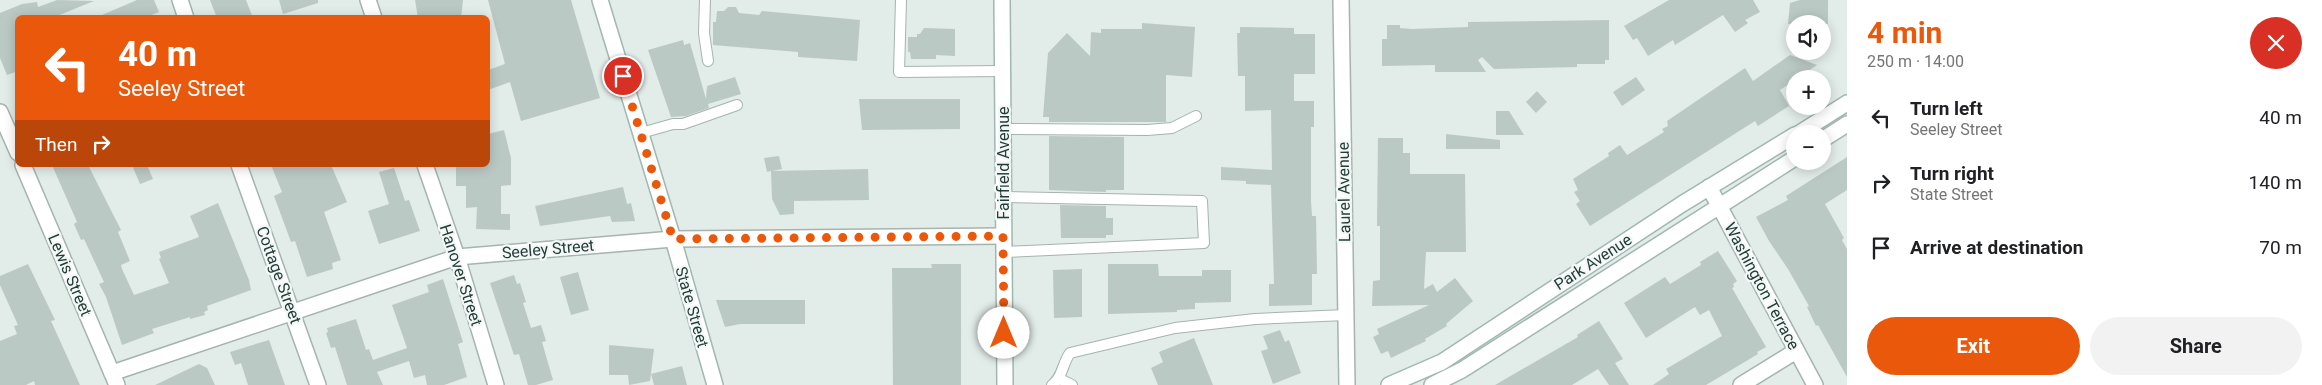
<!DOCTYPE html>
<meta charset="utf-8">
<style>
body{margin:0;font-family:Roboto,sans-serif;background:#f2f2f2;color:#202124;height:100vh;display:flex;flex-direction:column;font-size:19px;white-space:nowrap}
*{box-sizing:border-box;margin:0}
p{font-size:16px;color:#757577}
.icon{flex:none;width:28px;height:28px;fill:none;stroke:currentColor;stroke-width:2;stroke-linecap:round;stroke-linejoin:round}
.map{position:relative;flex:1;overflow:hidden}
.panel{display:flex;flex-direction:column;background:#fff;width:475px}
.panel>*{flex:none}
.guide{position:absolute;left:15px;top:15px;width:475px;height:152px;border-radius:8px;box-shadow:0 2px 12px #0003;background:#ea580c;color:#fff;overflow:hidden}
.controls{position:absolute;left:1786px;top:15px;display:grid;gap:10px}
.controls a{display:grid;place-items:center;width:45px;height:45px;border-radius:50%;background:#fff;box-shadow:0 2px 12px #0003;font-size:25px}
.pin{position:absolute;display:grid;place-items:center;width:42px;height:42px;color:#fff;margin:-21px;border:2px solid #fff;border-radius:50%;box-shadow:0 1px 5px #0007}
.me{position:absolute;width:55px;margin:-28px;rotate:0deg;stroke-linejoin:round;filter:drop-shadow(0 0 4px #0008)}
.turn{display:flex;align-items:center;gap:18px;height:105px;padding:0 20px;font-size:22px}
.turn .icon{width:65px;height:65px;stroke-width:2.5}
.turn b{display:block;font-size:35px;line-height:42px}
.then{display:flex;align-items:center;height:48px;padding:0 20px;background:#0003;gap:10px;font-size:19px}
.round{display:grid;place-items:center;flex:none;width:52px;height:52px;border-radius:26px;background:#f2f2f2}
.head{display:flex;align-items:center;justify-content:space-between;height:85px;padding:0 20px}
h1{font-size:30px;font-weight:700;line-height:38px;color:#ea580c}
.primary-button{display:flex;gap:10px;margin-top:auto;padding:10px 20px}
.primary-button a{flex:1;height:58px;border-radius:30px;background:#ea580c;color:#fff;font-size:20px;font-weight:700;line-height:58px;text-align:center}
.primary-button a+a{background:#f2f2f2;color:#202124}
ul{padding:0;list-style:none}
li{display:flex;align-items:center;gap:15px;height:65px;padding:0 20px}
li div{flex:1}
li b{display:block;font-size:19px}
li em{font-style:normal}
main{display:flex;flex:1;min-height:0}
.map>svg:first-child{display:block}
.building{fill:#bbc9c4}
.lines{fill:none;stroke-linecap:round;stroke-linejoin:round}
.service-casing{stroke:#a5b4af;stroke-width:12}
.minor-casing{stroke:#a5b4af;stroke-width:18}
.secondary-casing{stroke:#a1b7b1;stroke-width:18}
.service{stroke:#fff;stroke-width:10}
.minor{stroke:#fff;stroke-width:15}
.secondary{stroke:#fff;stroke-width:15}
.route{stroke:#ea580c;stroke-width:9;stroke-dasharray:0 16.2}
.labels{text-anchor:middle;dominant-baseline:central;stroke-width:4.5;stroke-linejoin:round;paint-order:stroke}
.street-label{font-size:16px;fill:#233c37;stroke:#f3f8f6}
</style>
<main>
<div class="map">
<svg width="1847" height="385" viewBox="0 0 1847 385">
<rect width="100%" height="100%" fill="#e2ece8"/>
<g class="building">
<path d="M57,0L94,1L52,18H18V71L7,75L0,58V13L22,4L37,2L38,7Z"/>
<path d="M137,0H154L159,12L144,18H95Z"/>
<path d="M210,0H246L253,18H217Z"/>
<path d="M279,0H318V3L283,14Z"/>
<path d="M415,0H463L461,18H418Z"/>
<path d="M488,0H571L600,98L521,121L510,82L488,90V70L505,64Z"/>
<path d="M1669,0H1753L1760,12L1745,20L1748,23L1735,32L1723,15L1675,45L1673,40L1648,56L1637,38L1633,40L1624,26Z"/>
<path d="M1800,0H1828V24H1788L1790,3Z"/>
<path d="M728,7H736L739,13L759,15L762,11L860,20L857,61L798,57V52L713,45V22H716L717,11H724Z"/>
<path d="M1609,20V60H1605V64H1577V67L1494,69L1482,57L1478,60L1486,72H1435V65L1382,66V39H1387V25H1400V28L1412,29L1468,27V22Z"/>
<path d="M1142,23L1195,27L1192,77L1166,75V122H1049V117H1043L1048,53L1067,33L1090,56L1091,32L1101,33V29H1142Z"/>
<path d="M1240,27L1294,28V34H1315V74H1294V101H1314V127H1311V201L1312,216H1316L1317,274H1312V305L1269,306V284H1274L1271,185L1246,184V181L1221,180V167L1272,170L1271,110L1245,111V76H1238L1237,33H1240Z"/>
<path d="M924,28L955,29V56L936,55V59H911L910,52H908V37H917V34H920Z"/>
<path d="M683,40L684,45L690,43L706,99L707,86L735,77L741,94L708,104L709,108L686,116L671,117L648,50Z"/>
<path d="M1790,55L1817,65L1780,90L1789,106L1758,126L1755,121L1590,226L1576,204L1580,201L1574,192L1578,190L1573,179L1609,156L1608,153L1620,145L1627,155L1664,132L1662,129L1668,126L1667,121L1745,68L1753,81Z"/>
<path d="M1636,77L1645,90L1622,106L1613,92Z"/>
<path d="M1537,91L1547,102L1536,113L1526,102Z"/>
<path d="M859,99H960V129L862,130Z"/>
<path d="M1496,111H1509L1524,135H1496Z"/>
<path d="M504,130L511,158V185L501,186V214H510V230L476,229L477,207L466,208V186H456V165H488V134Z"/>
<path d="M1446,134L1500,140V149H1446Z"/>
<path d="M1049,136L1124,137V190H1106V192L1049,190Z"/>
<path d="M1378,138H1403V153H1410V174H1465L1466,252H1426L1424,289L1433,284L1437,292L1455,278L1473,301L1446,324L1447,326L1425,339L1426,341L1391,358L1388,351L1381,354L1373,337L1379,334L1377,329L1429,305L1372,306L1373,281L1380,280V226H1377Z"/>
<path d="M779,156L782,169L772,171L868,169L869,200L794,201V214L780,215L772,199L771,171L767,172L764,158Z"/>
<path d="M1847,157V190L1825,204L1844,238L1842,240L1847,249V377L1818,325L1816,326L1807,307L1809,306L1788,269L1769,241L1756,217L1788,200L1786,196Z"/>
<path d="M52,165H88L121,230L118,232L130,261L121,265L122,269L134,295L169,283L159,259L161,258L159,252L199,237L190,216L218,203L249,280L251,290L207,306L208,310L204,312L205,315L190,319V317L152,329L154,333L122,345L106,297L99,284L104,282L84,239L81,240L74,224L77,222Z"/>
<path d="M132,165H147L153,179L140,184Z"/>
<path d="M271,165H331L347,202L324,212L341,260L332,263L333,269L307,277L295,241L291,242L274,196L282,192Z"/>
<path d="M394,168L405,201L409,200L420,231L379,244L368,211L389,204L379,172Z"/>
<path d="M623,187L627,204L631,203L635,221L612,222L610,216L540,226L535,206Z"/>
<path d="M1060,205L1106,206V218H1113V235H1106V238H1061Z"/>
<path d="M1718,251L1737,281L1733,284L1734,287L1732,288L1766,347L1757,352L1758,354L1706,385H1653L1669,374L1666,369L1722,336L1709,310L1700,315L1695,307L1646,338L1624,303L1665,277L1670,284L1701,265L1700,262Z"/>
<path d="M28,264L55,320L51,321L80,385H35L34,381L26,385H0V341L17,334L14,326L18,325L0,285V276Z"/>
<path d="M931,264H961V385H893L892,268H932Z"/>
<path d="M1108,264H1158L1159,276H1202V270H1231V302L1195,303V309L1177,310V312L1108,314Z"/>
<path d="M1082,269V317L1054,318L1053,270Z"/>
<path d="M578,272L589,310L571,315L560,277Z"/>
<path d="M514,275L517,284L520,283L526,302L523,303L531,328L541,325L546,341L542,342L553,380L536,385H528L519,354L514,355L490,283Z"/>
<path d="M443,279L463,342L458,344L467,377L444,385H427L425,375L414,378L409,361L377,372L383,385H347L335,347L331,348L326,333L328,332L327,328L356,319L366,350L369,349L373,360L407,348L392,305L429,292L427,285Z"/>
<path d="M716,300H805V324H740L725,327Z"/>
<path d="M1599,321L1623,359L1615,363L1629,385H1609L1598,369L1572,385H1495L1578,337L1577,335Z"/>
<path d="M1280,330L1285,342L1289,340L1301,373L1273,384L1261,351L1268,349L1263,336Z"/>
<path d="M1194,338L1213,385H1158L1151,368L1163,362L1159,352Z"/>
<path d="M269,340L285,385H248L241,363L235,365L230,352Z"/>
<path d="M609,345L654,349L650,381L629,385L628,375H609Z"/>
<path d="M199,364L207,368L215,385H155Z"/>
<path d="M682,366L687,385H654L651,374Z"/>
</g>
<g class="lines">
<g class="service-casing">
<g id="service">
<path d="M705,0L704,33L708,61"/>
<path d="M901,0L899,72L1003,71"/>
<path d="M1003,129L1147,130L1172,128L1196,116"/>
<path d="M641,133L673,124H683L737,105"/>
<path d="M1003,197L1202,201L1204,243L1004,252"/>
<path d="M1060,379L1072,385"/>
<path d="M1052,385C1063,377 1062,364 1070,353L1175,328L1255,319L1346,315"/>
</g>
</g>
<g class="minor-casing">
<g id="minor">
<path d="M180,0L186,18"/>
<path d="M368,0L374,18"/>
<path d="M1341,0L1347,385"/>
<path d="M0,112L18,153"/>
<path d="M23,165L117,385"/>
<path d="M239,165L318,385"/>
<path d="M425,165L457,257L496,385"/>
<path d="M1709,187L1815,385"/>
<path d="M112,373L457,257L673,239L1003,236"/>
<path d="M1741,385L1796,351"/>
</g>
</g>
<g class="secondary-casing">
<g id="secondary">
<path d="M600,0L673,239L715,385"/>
<path d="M1002,0L1005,385"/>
<path d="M1798,134L1847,103"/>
<path d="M1822,140L1847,124"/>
<path d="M1389,385L1442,362L1682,204L1795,135"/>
<path d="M1432,385L1462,370L1795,158"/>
</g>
</g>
<use href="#service" class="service"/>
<use href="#minor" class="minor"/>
<use href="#secondary" class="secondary"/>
</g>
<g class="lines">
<path class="route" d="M623,76L673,239L1003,236L1004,333"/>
</g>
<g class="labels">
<g class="street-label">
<text transform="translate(1003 163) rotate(-90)">Fairfield Avenue</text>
<text transform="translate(1344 192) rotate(-91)">Laurel Avenue</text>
<text transform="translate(548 249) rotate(-5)">Seeley Street</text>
<text transform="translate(1593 262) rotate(-33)">Park Avenue</text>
<text transform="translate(70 275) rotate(67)">Lewis Street</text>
<text transform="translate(279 275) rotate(70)">Cottage Street</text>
<text transform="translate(461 275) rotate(72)">Hanover Street</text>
<text transform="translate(1762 286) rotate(62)">Washington Terrace</text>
<text transform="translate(692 307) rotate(74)">State Street</text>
</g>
</g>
</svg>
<div class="controls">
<a><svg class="icon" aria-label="sound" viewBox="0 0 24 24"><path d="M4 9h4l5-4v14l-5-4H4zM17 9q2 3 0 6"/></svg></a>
<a>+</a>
<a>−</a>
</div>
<div class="pin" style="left:623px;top:76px;background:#d93025"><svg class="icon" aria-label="arrive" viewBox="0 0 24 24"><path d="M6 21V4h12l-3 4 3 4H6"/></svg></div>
<svg class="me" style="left:1004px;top:333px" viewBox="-20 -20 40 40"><circle r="19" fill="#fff"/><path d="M0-13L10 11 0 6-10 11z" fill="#ea580c"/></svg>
<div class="guide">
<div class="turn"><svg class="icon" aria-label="left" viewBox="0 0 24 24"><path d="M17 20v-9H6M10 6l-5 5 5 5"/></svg><div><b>40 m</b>Seeley Street</div></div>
<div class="then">Then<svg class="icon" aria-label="right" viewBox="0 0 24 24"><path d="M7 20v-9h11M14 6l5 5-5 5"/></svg></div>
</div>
</div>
<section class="panel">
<div class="head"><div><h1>4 min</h1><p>250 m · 14:00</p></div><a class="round" style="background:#d93025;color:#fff"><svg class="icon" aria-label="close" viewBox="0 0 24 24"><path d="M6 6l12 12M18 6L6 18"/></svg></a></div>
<ul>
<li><svg class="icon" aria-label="left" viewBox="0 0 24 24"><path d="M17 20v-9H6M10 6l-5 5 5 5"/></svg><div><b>Turn left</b><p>Seeley Street</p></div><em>40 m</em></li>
<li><svg class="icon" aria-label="right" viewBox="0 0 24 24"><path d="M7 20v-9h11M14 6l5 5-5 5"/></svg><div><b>Turn right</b><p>State Street</p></div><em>140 m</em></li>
<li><svg class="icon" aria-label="arrive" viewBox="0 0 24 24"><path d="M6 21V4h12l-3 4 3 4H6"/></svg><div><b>Arrive at destination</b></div><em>70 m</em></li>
</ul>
<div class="primary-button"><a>Exit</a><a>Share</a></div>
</section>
</main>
